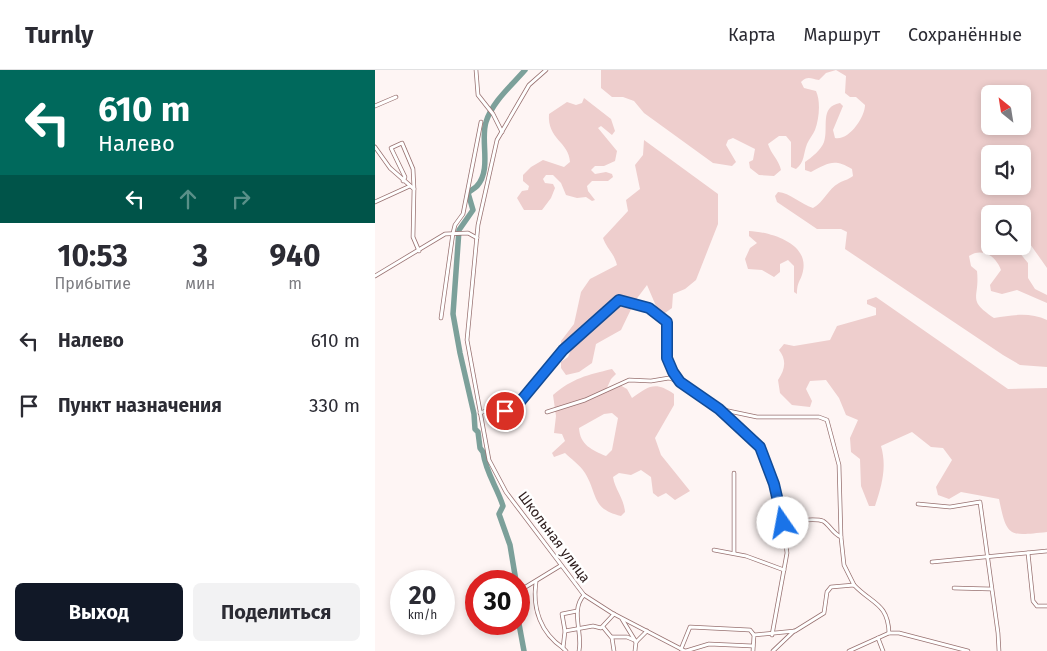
<!DOCTYPE html>
<html lang="ru">
<meta charset="utf-8">
<style>
body{margin:0;font-family:"Fira Sans",sans-serif;background:#f2f2f3;color:#2b2b33;height:100vh;display:flex;flex-direction:column;font-size:19px;white-space:nowrap}
*{box-sizing:border-box;margin:0}
p{font-size:16px;color:#7c7c81}
.icon{flex:none;width:28px;height:28px;fill:none;stroke:currentColor;stroke-width:2;stroke-linecap:round;stroke-linejoin:round}
.map{position:relative;flex:1;overflow:hidden}
.panel{display:flex;flex-direction:column;background:#fff;width:375px}
.panel>*{flex:none}
.hud{background:#00695c;color:#fff;overflow:hidden}
.needle{width:32px;rotate:330deg}
.buttons{position:absolute;left:606px;top:15px;display:grid;gap:10px}
.buttons a{display:grid;place-items:center;width:50px;height:50px;border-radius:8px;background:#fff;box-shadow:0 2px 8px #0003;font-size:25px}
.speed{position:absolute;left:15px;top:500px;display:flex;gap:10px;font-size:25px;font-weight:700;text-align:center}
.speed>*{display:grid;place-content:center;width:65px;height:65px;border-radius:50%;background:#fff;box-shadow:0 2px 8px #0003;line-height:1}
.speed small{font-size:12px;font-weight:400}
.speed .limit{border:8px solid #d22;background:#fff;color:#111}
.pin{position:absolute;display:grid;place-items:center;width:42px;height:42px;color:#fff;margin:-21px;border:2px solid #fff;border-radius:50%;box-shadow:0 1px 5px #0007}
.me{position:absolute;width:55px;margin:-28px;rotate:348deg;stroke-linejoin:round;filter:drop-shadow(0 0 4px #0008)}
.turn{display:flex;align-items:center;gap:18px;height:105px;padding:0 15px;font-size:22px}
.turn .icon{width:65px;height:65px;stroke-width:2.5}
.turn b{display:block;font-size:35px;line-height:42px}
.lanes{display:flex;align-items:center;height:48px;padding:0 15px;background:#0003;justify-content:center;gap:25px;direction:ltr}
.lanes .off{opacity:.35}
.eta{display:flex;justify-content:space-evenly;align-items:center;height:85px;text-align:center}
.eta b{font-size:30px;font-weight:700;line-height:35px}
.button{display:flex;gap:10px;margin-top:auto;padding:10px 15px}
.button a{flex:1;height:58px;border-radius:8px;background:#111827;color:#fff;font-size:20px;font-weight:700;line-height:58px;text-align:center}
.button a+a{background:#f2f2f3;color:#2b2b33}
ul{padding:0;list-style:none}
li{display:flex;align-items:center;gap:15px;height:65px;padding:0 15px}
li div{flex:1}
li b{display:block;font-size:19px}
li em{font-style:normal}
header{display:flex;align-items:center;gap:30px;box-sizing:border-box;height:70px;padding:0 25px;background:#fff;border-bottom:1px solid #e1e1e2}
header strong{font-size:24px}
nav{display:flex;gap:28px;margin-inline-start:auto;font-size:18px}
main{display:flex;flex:1;min-height:0}
.map>svg:first-child{display:block}
.green{fill:#eececd;fill-rule:evenodd}
.lines{fill:none;stroke-linecap:round;stroke-linejoin:round}
.river{stroke:#7ca09a;stroke-width:5.5}
.minor-casing{stroke:#987170;stroke-width:4.5}
.minor{stroke:#fff;stroke-width:3}
.route-casing{stroke:#114b97;stroke-width:12}
.route{stroke:#1a73e8;stroke-width:9}
.labels{text-anchor:middle;dominant-baseline:central;stroke-width:5;stroke-linejoin:round;paint-order:stroke}
.street-label{font-size:14px;fill:#312121;stroke:#fff}
</style>
<header>
<strong>Turnly</strong>
<nav><a>Карта</a><a>Маршрут</a><a>Сохранённые</a></nav>
</header>
<main>
<section class="panel">
<div class="hud">
<div class="turn"><svg class="icon" aria-label="left" viewBox="0 0 24 24"><path d="M17 20v-9H6M10 6l-5 5 5 5"/></svg><div><b>610 m</b>Налево</div></div>
<div class="lanes"><svg class="icon" aria-label="left" viewBox="0 0 24 24"><path d="M17 20v-9H6M10 6l-5 5 5 5"/></svg><svg class="icon off" aria-label="ahead" viewBox="0 0 24 24"><path d="M12 20V5M6 11l6-6 6 6"/></svg><svg class="icon off" aria-label="right" viewBox="0 0 24 24"><path d="M7 20v-9h11M14 6l5 5-5 5"/></svg></div>
</div>
<div class="eta">
<div><b>10:53</b><p>Прибытие</p></div>
<div><b>3</b><p>мин</p></div>
<div><b>940</b><p>m</p></div>
</div>
<ul>
<li><svg class="icon" aria-label="left" viewBox="0 0 24 24"><path d="M17 20v-9H6M10 6l-5 5 5 5"/></svg><div><b>Налево</b></div><em>610 m</em></li>
<li><svg class="icon" aria-label="arrive" viewBox="0 0 24 24"><path d="M6 21V4h12l-3 4 3 4H6"/></svg><div><b>Пункт назначения</b></div><em>330 m</em></li>
</ul>
<div class="button"><a>Выход</a><a>Поделиться</a></div>
</section>
<div class="map">
<svg width="672" height="581" viewBox="0 0 672 581">
<rect width="100%" height="100%" fill="#fef5f4"/>
<g class="green">
<path d="M226,0H672V198L648,164V144H615V176H639L653,193V208L660,219L672,225V233L642,220L627,224L616,221L615,215L626,200C621,186 607,177 594,186L596,196L602,201C605,229 591,229 619,248C637,245 655,242 672,250V297L645,295L628,285L470,179L472,162L466,159H442L402,132L400,126L403,122C415,123 426,134 438,138C449,132 453,119 464,113C469,110 473,110 478,106L477,99C459,88 453,93 436,102L430,100V92C437,87 446,80 449,72C454,57 444,37 465,33L468,36L458,60L460,68C474,71 490,47 490,35L481,27H475L470,23L471,6L461,0L451,3L444,10C436,9 433,5 426,12L429,18L441,21C446,32 444,49 440,60C438,65 434,69 432,74C428,84 430,92 421,99L416,97V72L411,66H404L393,74C396,84 404,90 406,100L399,106L384,105L375,98L374,92L378,90L380,79L358,68L353,70L351,75L361,92L357,96L338,93L269,43L259,31L248,27H237L226,18ZM615,24H648V56H615ZM615,84H648V116H615Z"/>
<path d="M209,28L236,49L240,61L237,65L226,56L223,58L242,81L240,91L229,96H220L216,100L220,104L231,102L237,104L238,107L233,111H217L212,116L213,121L220,130L217,131L211,127L202,128L191,125L186,113L178,105H171L168,109L170,113L178,114L180,118L176,128L167,140H149L142,128L147,121L153,120L154,116L148,111V105L156,97L168,90L189,97L195,92C194,72 172,69 174,44L192,32L201,35L207,33Z"/>
<path d="M269,70L343,124V154L321,210L310,219L298,224L297,238L290,243H284L272,215L260,231L246,260L221,274L217,293L204,302L191,305L186,298V292L193,287L196,280L193,275L186,276V271L199,254L206,222L215,209L242,195C239,183 232,179 228,168L253,141L251,130L265,119L260,95L268,85Z"/>
<path d="M374,161C395,162 434,173 428,201C426,211 422,211 422,224L419,222V196L413,190L405,194V202L399,207L387,200L373,199L370,189L375,178L382,173L374,166Z"/>
<path d="M501,227L633,319L672,318V462C634,466 632,468 624,429L586,422L574,429L563,425L561,417L577,390L568,378L556,377L537,362L506,376C512,397 507,415 500,436H494L486,416L485,389L476,382L475,368L483,350L471,345L464,328L451,310L435,311L431,319L437,331L435,337L417,335L405,323L403,310C410,300 412,290 404,280L409,274L419,276L455,270L462,256L501,245V238L492,234V230Z"/>
<path d="M237,299L241,304L236,309L231,320L243,314L252,319L257,328C274,316 280,311 299,324V335L280,368L286,385L315,421L300,430L291,423L283,427L278,423L276,407L266,400L256,405L244,403L238,407C240,420 249,428 250,442L246,446C216,439 223,424 210,403C205,395 196,389 190,383L179,387L177,383L190,371L187,364L179,363L181,346L178,325C198,308 212,305 237,299ZM237,343L243,348L237,380L231,386C217,380 205,375 204,358L229,344Z"/>
</g>
<g class="lines">
<g class="river">
<path d="M141,511L135,475L124,444L128,436C122,417 111,403 108,382L105,378L103,362L100,359L99,344L85,283L78,244L84,160L98,140L93,123C96,120 99,119 102,116C117,100 105,70 111,52C117,32 137,15 150,0"/>
<path d="M144,554L149,581"/>
</g>
<g class="minor-casing">
<g id="minor">
<path d="M101,0L103,25L118,44L127,62"/>
<path d="M171,0L154,15L122,70L103,155L92,270L114,390L131,422L209,525L237,543L310,581"/>
<path d="M0,36L21,27"/>
<path d="M0,77L15,98L39,119L38,167L44,181"/>
<path d="M28,111L30,107L16,78L27,73L38,99L39,119"/>
<path d="M0,132L35,116"/>
<path d="M0,206L70,164L93,163L102,168"/>
<path d="M66,248L78,163L80,155L88,144L106,52"/>
<path d="M344,339L382,347H444L452,350L464,395L466,467"/>
<path d="M172,342L210,330L254,310L276,311L294,308L305,312L344,339L385,377L399,414L408,453"/>
<path d="M105,343L122,337L130,341L144,333L188,280L244,229C327,249 271,266 305,311"/>
<path d="M359,403V483"/>
<path d="M543,434L575,437L605,432L623,563L624,581"/>
<path d="M339,480L371,486L409,500"/>
<path d="M653,483L658,531L662,536H672"/>
<path d="M557,492L672,481"/>
<path d="M161,512C157,539 166,563 188,578"/>
<path d="M579,518L616,519"/>
<path d="M144,521L185,496"/>
<path d="M247,549L261,572"/>
<path d="M228,557L237,568L239,581"/>
<path d="M190,561L218,556L226,558L239,544"/>
<path d="M397,565L412,483L408,453C415,451 441,448 448,451C455,455 457,463 466,467L469,495L479,515"/>
<path d="M237,567H252L259,570"/>
<path d="M503,568L508,581"/>
<path d="M261,572L272,561"/>
<path d="M306,579L315,557L375,560L379,565"/>
<path d="M191,581L188,578L190,561L187,544L202,541"/>
<path d="M204,581C208,563 195,540 209,525"/>
<path d="M260,581L261,572"/>
<path d="M311,581L334,574L378,576"/>
<path d="M378,581L379,565L420,561L449,543L452,522L456,517L479,515C497,534 513,533 514,563"/>
<path d="M398,581L419,561"/>
<path d="M474,581L514,563H524L593,581"/>
</g>
</g>
<use href="#minor" class="minor"/>
</g>
<g class="lines">
<g class="route-casing">
<path id="route" d="M130,341L144,333L188,280L244,230L274,238L292,252V288L298,302L305,312L344,339L385,377L399,414L408,453"/>
</g>
<use href="#route" class="route"/>
</g>
<g class="labels">
<g class="street-label">
<text transform="translate(179 467) rotate(53)">Школьная улица</text>
</g>
</g>
</svg>
<div class="buttons">
<a><svg class="needle" viewBox="-14 -14 28 28"><path d="M0-13l5 13h-10z" fill="#e53935"/><path d="M0 13l5-13h-10z" fill="#7c7c81"/></svg></a>
<a><svg class="icon" aria-label="sound" viewBox="0 0 24 24"><path d="M4 9h4l5-4v14l-5-4H4zM17 9q2 3 0 6"/></svg></a>
<a><svg class="icon" aria-label="search" viewBox="0 0 24 24"><circle cx="10" cy="10" r="6"/><path d="M15 15l6 6"/></svg></a>
</div>
<div class="speed"><div>20<small>km/h</small></div><div class="limit">30</div></div>
<div class="pin" style="left:130px;top:341px;background:#d93025"><svg class="icon" aria-label="arrive" viewBox="0 0 24 24"><path d="M6 21V4h12l-3 4 3 4H6"/></svg></div>
<svg class="me" style="left:408px;top:453px" viewBox="-20 -20 40 40"><circle r="19" fill="#fff"/><path d="M0-13L10 11 0 6-10 11z" fill="#1a73e8"/></svg>
</div>
</main>
